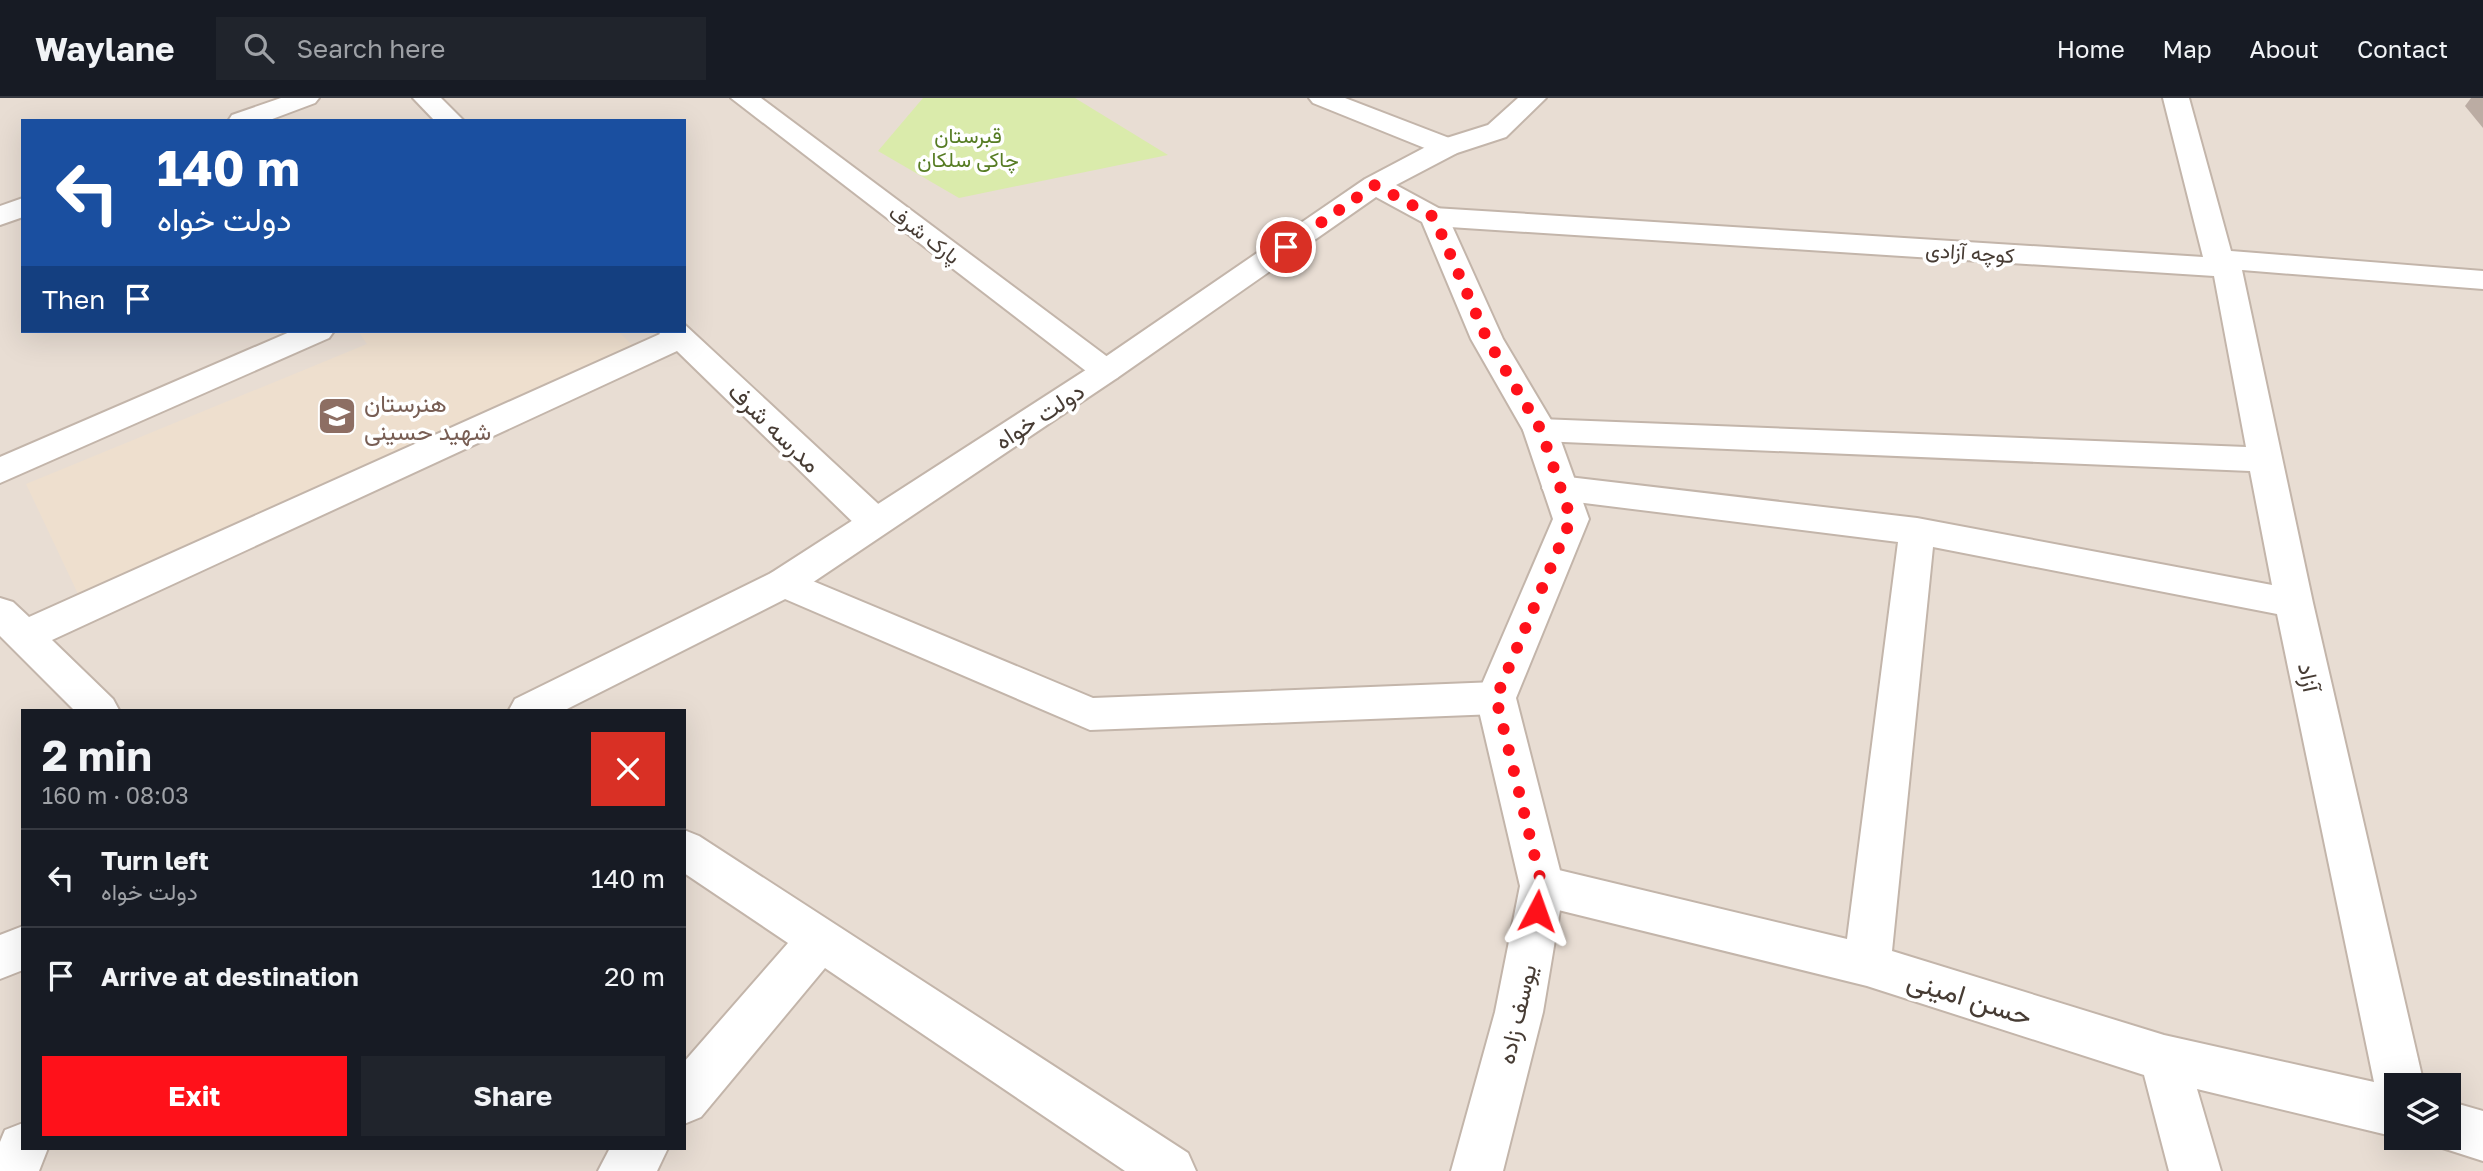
<!DOCTYPE html>
<meta charset="utf-8">
<style>
body{margin:0;font-family:"Golos Text",Vazirmatn,sans-serif;background:#20242c;color:#f1f3f6;height:100vh;display:flex;flex-direction:column;font-size:26px;white-space:nowrap}
*{box-sizing:border-box;margin:0}
p{font-size:23px;color:#9ea1a6}
.icon{flex:none;width:38px;height:38px;fill:none;stroke:currentColor;stroke-width:2;stroke-linecap:round;stroke-linejoin:round}
.map{position:relative;flex:1;overflow:hidden}
.sheet{position:absolute;left:21px;top:611px;width:665px;height:441px;display:flex;flex-direction:column;background:#171b24;border-radius:0px;box-shadow:0 7px 28px #0002}
.sheet>*{flex:none}
.hud{position:absolute;left:21px;top:21px;width:665px;height:214px;border-radius:0px;box-shadow:0 7px 28px #0002;background:#1a4fa0;color:#fff;overflow:hidden}
.controls{position:absolute;left:2384px;top:975px;display:grid;gap:14px}
.controls a{display:grid;place-items:center;width:77px;height:77px;border-radius:0px;background:#171b24;box-shadow:0 7px 28px #0002;font-size:35px}
.pin{position:absolute;display:grid;place-items:center;width:60px;height:60px;color:#fff;margin:-30px;border:4px solid #fff;border-radius:50%;box-shadow:0 2px 7px #0007}
.me{position:absolute;width:77px;margin:-38px;rotate:4deg;stroke-linejoin:round;filter:drop-shadow(0 0 5px #0008)}
.turn{display:flex;align-items:center;gap:24px;height:147px;padding:0 21px;font-size:32px}
.turn .icon{width:91px;height:91px;stroke-width:2.5}
.turn b{display:block;font-size:49px;line-height:60px}
.then{display:flex;align-items:center;height:66px;padding:0 21px;background:#0003;gap:14px;font-size:26px}
.round{display:grid;place-items:center;flex:none;width:74px;height:74px;border-radius:0px;background:#20242c}
.summary{display:flex;align-items:center;justify-content:space-between;height:119px;padding:0 21px}
h1{font-size:42px;font-weight:700;line-height:52px}
.primary-button{display:flex;gap:14px;margin-top:auto;padding:14px 21px}
.primary-button a{flex:1;height:80px;border-radius:0px;background:#ff111a;color:#fff;font-size:28px;font-weight:700;line-height:80px;text-align:center}
.primary-button a+a{background:#20242c;color:#f1f3f6}
ul{padding:0;list-style:none}
li{display:flex;align-items:center;gap:21px;height:98px;padding:0 21px;border-top:2px solid #363941}
li div{flex:1}
li b{display:block;font-size:26px}
li em{font-style:normal}
header{display:flex;align-items:center;gap:42px;box-sizing:border-box;height:98px;padding:0 35px;background:#171b24;border-bottom:2px solid #363941}
header strong{font-size:33px}
nav{display:flex;gap:38px;margin-inline-start:auto;font-size:24px}
.search{width:490px;height:63px;background:#20242c;display:flex;align-items:center;gap:18px;box-sizing:border-box;padding:0 24px;border-radius:0px;color:#9ea1a6;font-size:26px}
.map>svg:first-child{display:block}
.residential{fill:#e8ddd3;fill-rule:evenodd}
.education{fill:#eedfce}
.green{fill:#daebab}
.lines{fill:none;stroke-linecap:round;stroke-linejoin:round}
.minor-casing{stroke:#c3b5aa;stroke-width:4}
.tertiary-casing{stroke:#c3b5aa;stroke-width:4}
.minor{fill:#fff;fill-rule:evenodd}
.tertiary{fill:#fff;fill-rule:evenodd}
.wall{fill:#bbaca3}
.route{stroke:#ff111a;stroke-width:12;stroke-dasharray:0 21.6}
.labels{text-anchor:middle;dominant-baseline:central;stroke-width:7;stroke-linejoin:round;paint-order:stroke}
.far-park-label{font-size:21px;fill:#567c23;stroke:#fff}
.far-street-label{font-size:21px;fill:#473c34;stroke:#fff}
.education-label{font-size:24px;fill:#785e54;stroke:#fff;text-anchor:start}
.street-label{font-size:24px;fill:#473c34;stroke:#fff}
.near-street-label{font-size:28px;fill:#473c34;stroke:#fff}
</style>
<header>
<strong>Waylane</strong>
<div class="search"><svg class="icon" aria-label="search" viewBox="0 0 24 24"><circle cx="10" cy="10" r="6"/><path d="M15 15l6 6"/></svg>Search here</div>
<nav><a>Home</a><a>Map</a><a>About</a><a>Contact</a></nav>
</header>
<div class="map">
<svg width="2483" height="1073" viewBox="0 0 2483 1073">
<rect width="100%" height="100%" fill="#f4ece5"/>
<path class="residential" d="M0,0H2483V1073H0ZM23,23H684V233H23ZM23,612H684V1050H23ZM2396,987H2448V1040H2396Z"/>
<path class="education" d="M358,233H618L634,249L79,498L26,386L367,246Z"/>
<path class="green" d="M923,0H1075L1168,57L959,100L878,53Z"/>
<g class="lines">
<g class="minor-casing">
<g id="minor">
<path d="M281,0H319L315,5L267,23H228L232,17Z"/>
<path d="M413,0H441L464,23H435Z"/>
<path d="M731,0H761L1117,266L1122,273L1117,280L1106,283L1095,280Z"/>
<path d="M1309,0H1345L1457,43L1461,49L1457,55L1447,57L1437,55L1313,5Z"/>
<path d="M2163,0H2189L2231,153L2483,173V191L2242,172L2313,505L2424,987H2396V1039L2197,991L2221,1073H2169L2144,977L1867,888L1542,808L1526,802L1520,788L1526,774L1542,768L1847,841L1898,444L1560,402L1548,399L1542,390L1548,381L1560,378L1917,420L2272,487L2250,373L1540,343L1528,340L1523,332L1528,324L1540,321L2246,349L2214,178L1434,128L1424,125L1420,119L1424,113L1434,110L2203,159ZM1933,449L2277,516L2374,984L2164,937L1892,853Z"/>
<path d="M23,100V119L0,127V108Z"/>
<path d="M684,226L888,415L893,424L888,433L875,437L862,433L677,253L52,542L113,601L119,612H74L0,538V500L13,504L29,519L660,236L658,233H684Z"/>
<path d="M292,233H334L329,240L0,385V359Z"/>
<path d="M784,471L1093,600L1496,584L1510,589L1516,600L1510,611L1496,616L1090,632L771,495L765,485L771,475Z"/>
<path d="M684,732L699,738L1188,1055L1196,1073H1125L825,870L701,1019L684,1026V964L788,845L684,775Z"/>
<path d="M2448,1003L2483,1013V1063L2430,1046L2428,1040H2448Z"/>
<path d="M23,1025V1050H48L39,1073H0V1044L5,1032Z"/>
<path d="M610,1050H668L657,1073H598Z"/>
</g>
</g>
<g class="tertiary-casing">
<g id="tertiary">
<path d="M1518,0H1546L1506,39L1457,55L1396,87L1444,113L1448,119L1503,241L1557,332L1589,421L1516,600L1564,788L1543,914L1503,1073H1451L1495,914L1520,788L1476,600L1553,421L1523,332L1471,241L1422,124L1376,99L1117,280L797,495L565,612H509L515,601L771,475L1095,266L1365,81L1437,43L1488,27Z"/>
<path d="M23,828V872L0,881V837Z"/>
</g>
</g>
<use href="#minor" class="minor"/>
<use href="#tertiary" class="tertiary"/>
</g>
<path class="wall" d="M2471,0H2483V30L2465,8Z"/>
<g class="lines">
<path class="route" d="M1286,149L1375,87L1434,119L1487,241L1541,332L1571,421L1496,600L1542,788L1537,813"/>
</g>
<defs>
<g id="school-square" transform="scale(2.0125)"><rect x="-9" y="-9" width="18" height="18" rx="4" fill="#8d6e63" stroke="#fff"/><path d="M0-5L7-2L0 1L-7-2ZM-4 1L0 2.5L4 1V4Q0 6-4 4Z" fill="#fff"/></g>
</defs>
<g fill-rule="evenodd">
<use href="#school-square" x="337" y="318"/>
</g>
<g class="labels">
<g class="far-park-label">
<text x="968" y="37">قبرستان<tspan x="968" dy="24">چاکی سلکان</tspan></text>
</g>
<g class="far-street-label">
<text transform="translate(925 136) rotate(37)">پارک شرف</text>
<text transform="translate(1970 154) rotate(4)">کوچه آزادی</text>
</g>
<g class="education-label">
<text x="364" y="304">هنرستان<tspan x="364" dy="28">شهید حسینی</tspan></text>
</g>
<g class="street-label">
<text transform="translate(1039 317) rotate(-33)">دولت خواه</text>
<text transform="translate(775 329) rotate(44)">مدرسه شرف</text>
<text transform="translate(2310 579) rotate(78)">آزاد</text>
<text transform="translate(1516 916) rotate(-77)">یوسف زاده</text>
</g>
<g class="near-street-label">
<text transform="translate(1970 899) rotate(17)">حسن امینی</text>
</g>
</g>
</svg>
<div class="controls">
<a><svg class="icon" aria-label="layers" viewBox="0 0 24 24"><path d="M12 4l9 5-9 5-9-5zM3 14l9 5 9-5"/></svg></a>
</div>
<div class="pin" style="left:1286px;top:149px;background:#d93025"><svg class="icon" aria-label="arrive" viewBox="0 0 24 24"><path d="M6 21V4h12l-3 4 3 4H6"/></svg></div>
<svg class="me" style="left:1537px;top:813px" viewBox="-20 -20 40 40"><path d="M0-17L14 15 0 8-14 15z" fill="#ff111a" stroke="#fff" stroke-width="4"/></svg>
<div class="hud">
<div class="turn"><svg class="icon" aria-label="left" viewBox="0 0 24 24"><path d="M17 20v-9H6M10 6l-5 5 5 5"/></svg><div><b>140 m</b>دولت خواه</div></div>
<div class="then">Then<svg class="icon" aria-label="arrive" viewBox="0 0 24 24"><path d="M6 21V4h12l-3 4 3 4H6"/></svg></div>
</div>
<section class="sheet">
<div class="summary"><div><h1>2 min</h1><p>160 m · 08:03</p></div><a class="round" style="background:#d93025;color:#fff"><svg class="icon" aria-label="close" viewBox="0 0 24 24"><path d="M6 6l12 12M18 6L6 18"/></svg></a></div>
<ul>
<li><svg class="icon" aria-label="left" viewBox="0 0 24 24"><path d="M17 20v-9H6M10 6l-5 5 5 5"/></svg><div><b>Turn left</b><p>دولت خواه</p></div><em>140 m</em></li>
<li><svg class="icon" aria-label="arrive" viewBox="0 0 24 24"><path d="M6 21V4h12l-3 4 3 4H6"/></svg><div><b>Arrive at destination</b></div><em>20 m</em></li>
</ul>
<div class="primary-button"><a>Exit</a><a>Share</a></div>
</section>
</div>
